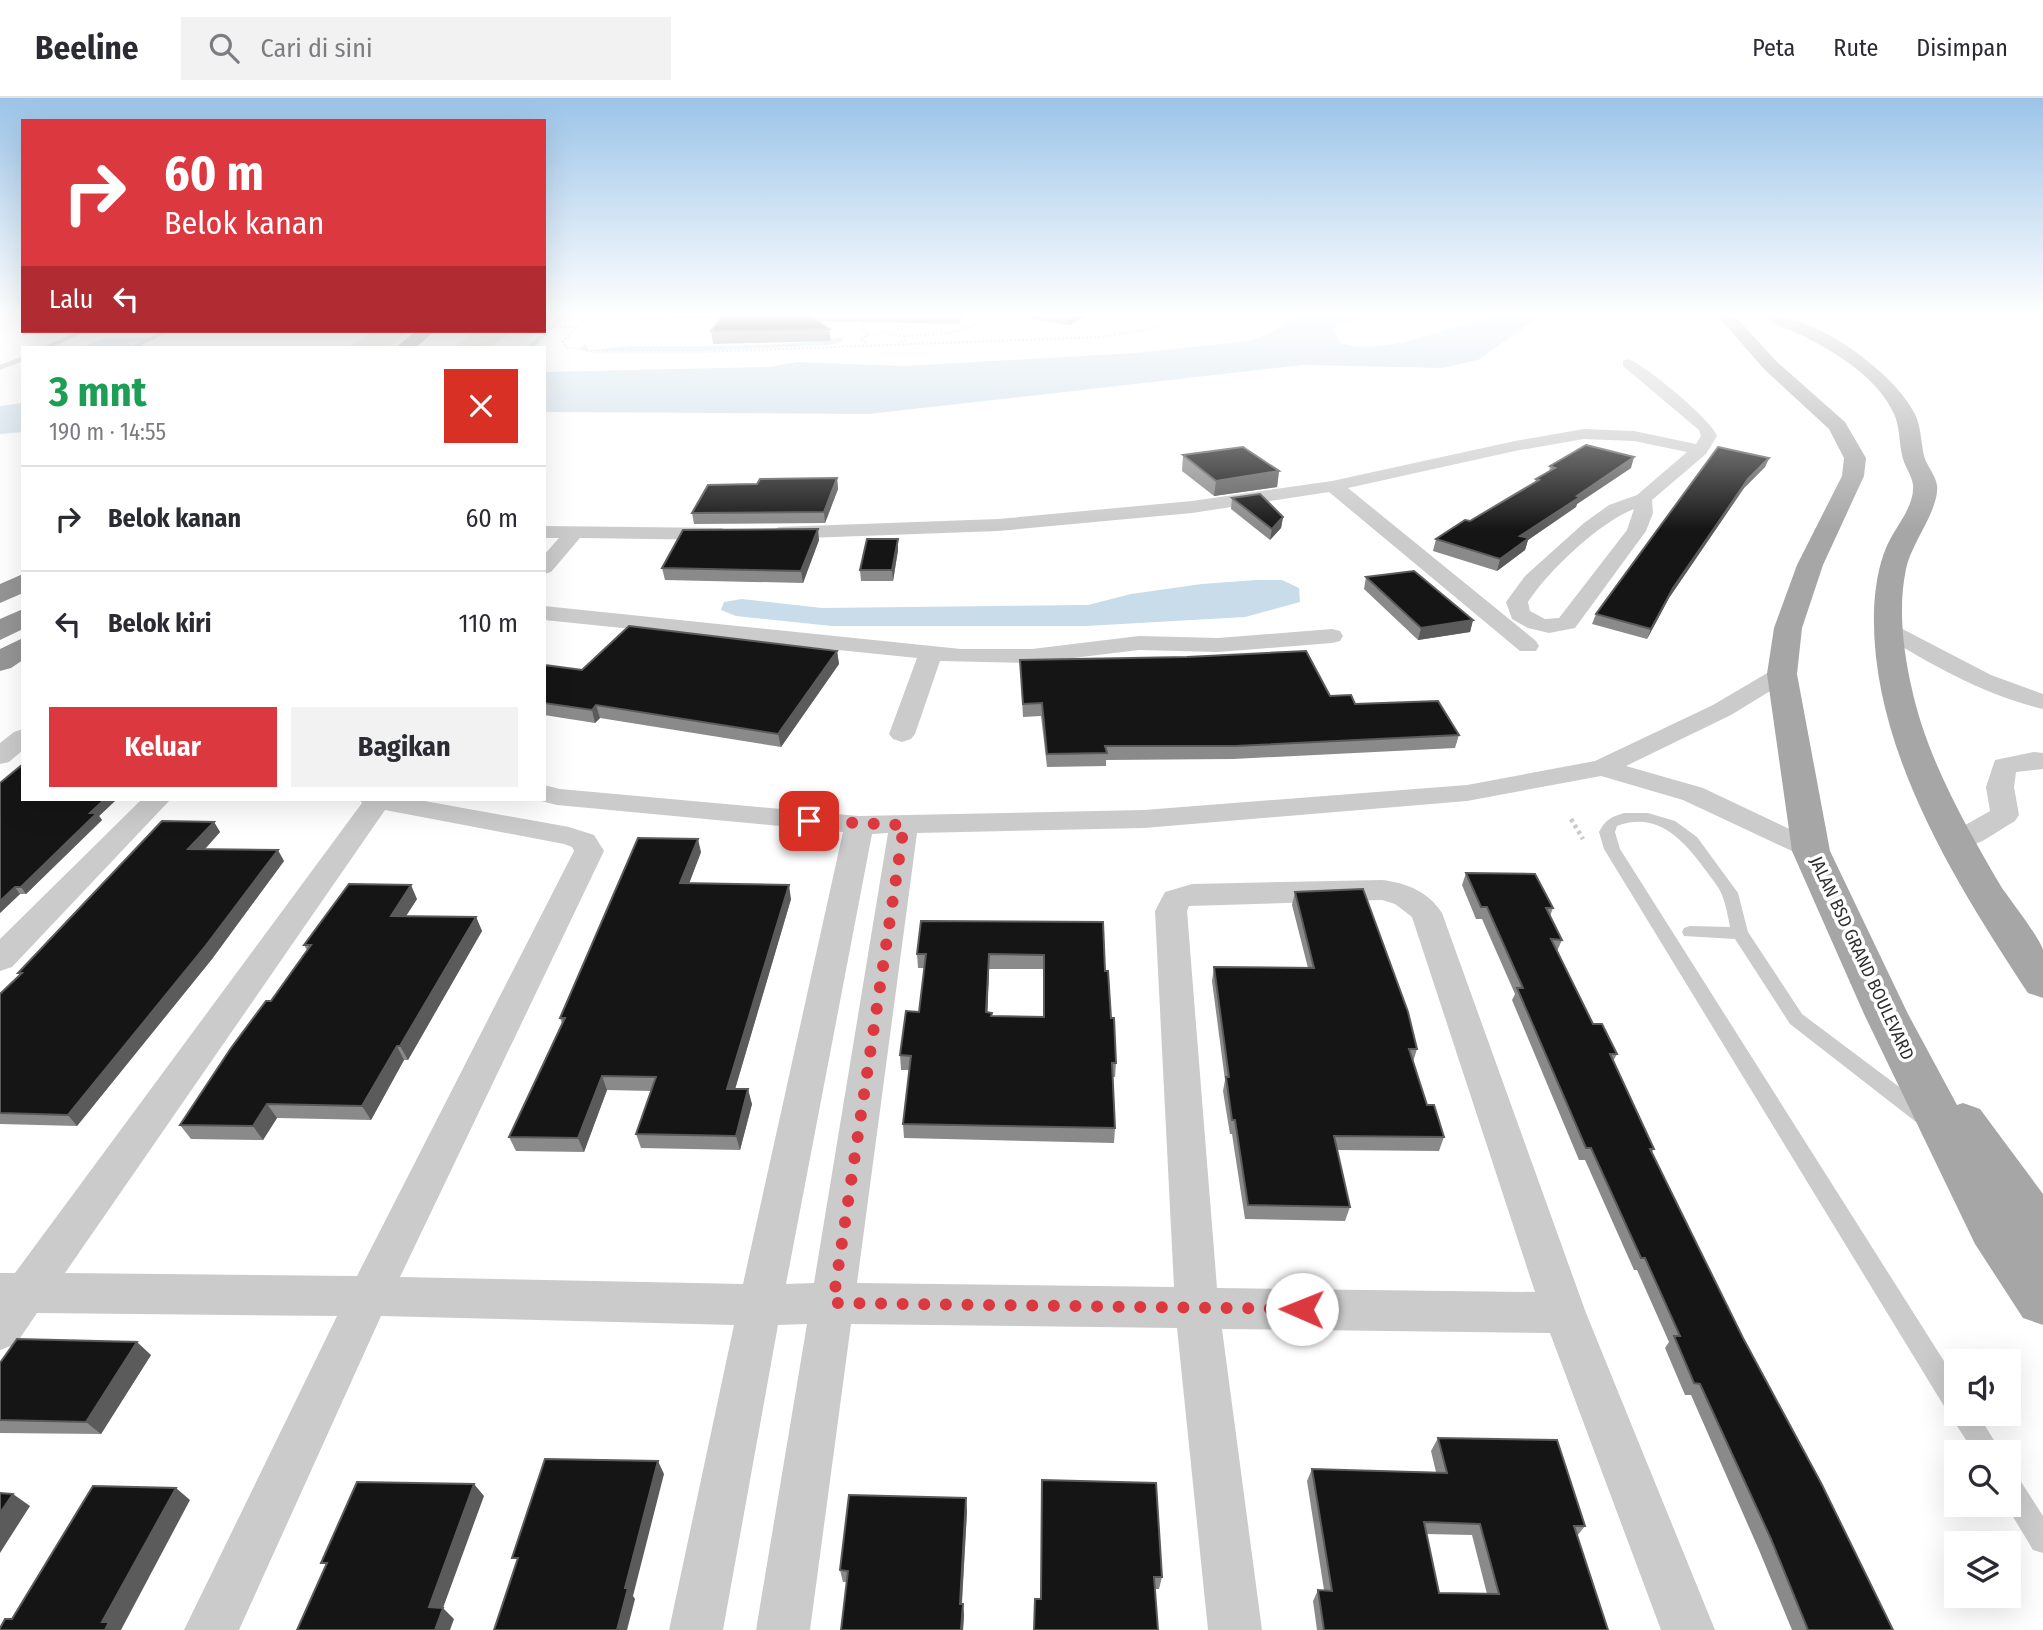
<!DOCTYPE html>
<html lang="id">
<meta charset="utf-8">
<style>
body{margin:0;font-family:"Fira Sans Condensed",sans-serif;background:#f2f2f3;color:#2b2b33;height:100vh;display:flex;flex-direction:column;font-size:26px;white-space:nowrap}
*{box-sizing:border-box;margin:0}
p{font-size:23px;color:#7c7c81}
.icon{flex:none;width:38px;height:38px;fill:none;stroke:currentColor;stroke-width:2;stroke-linecap:round;stroke-linejoin:round}
.map{position:relative;flex:1;overflow:hidden}
.sheet{position:absolute;left:21px;top:248px;width:525px;height:455px;display:flex;flex-direction:column;background:#fff;border-radius:0px;box-shadow:0 7px 28px #0002}
.sheet>*{flex:none}
.banner{position:absolute;left:21px;top:21px;width:525px;height:214px;border-radius:0px;box-shadow:0 7px 28px #0002;background:#dc383f;color:#fff;overflow:hidden}
.buttons{position:absolute;left:1944px;top:1251px;display:grid;gap:14px}
.buttons a{display:grid;place-items:center;width:77px;height:77px;border-radius:0px;background:#fff;box-shadow:0 7px 28px #0002;font-size:35px}
.pin{position:absolute;display:grid;place-items:center;width:60px;height:60px;color:#fff;margin:-30px;border-radius:14px;box-shadow:0 4px 10px #0006}
.me{position:absolute;width:77px;margin:-38px;rotate:271deg;stroke-linejoin:round;filter:drop-shadow(0 0 5px #0008)}
.turn{display:flex;align-items:center;gap:24px;height:147px;padding:0 28px;font-size:32px}
.turn .icon{width:91px;height:91px;stroke-width:2.5}
.turn b{display:block;font-size:49px;line-height:60px}
.then{display:flex;align-items:center;height:66px;padding:0 28px;background:#0003;gap:14px;font-size:26px}
.round{display:grid;place-items:center;flex:none;width:74px;height:74px;border-radius:0px;background:#f2f2f3}
.head{display:flex;align-items:center;justify-content:space-between;height:119px;padding:0 28px}
h1{font-size:42px;font-weight:700;line-height:52px;color:#1e9e55}
.cta{display:flex;gap:14px;margin-top:auto;padding:14px 28px}
.cta a{flex:1;height:80px;border-radius:0px;background:#dc383f;color:#fff;font-size:28px;font-weight:700;line-height:80px;text-align:center}
.cta a+a{background:#f2f2f3;color:#2b2b33}
ul{padding:0;list-style:none}
li{display:flex;align-items:center;gap:21px;height:105px;padding:0 28px;border-top:2px solid #e1e1e2}
li div{flex:1}
li b{display:block;font-size:26px}
li em{font-style:normal}
header{display:flex;align-items:center;gap:42px;box-sizing:border-box;height:98px;padding:0 35px;background:#fff;border-bottom:2px solid #e1e1e2}
header strong{font-size:33px}
nav{display:flex;gap:38px;margin-inline-start:auto;font-size:24px}
.search{width:490px;height:63px;background:#f2f2f3;display:flex;align-items:center;gap:18px;box-sizing:border-box;padding:0 24px;border-radius:0px;color:#7c7c81;font-size:26px}
.map>svg:first-child{display:block}
.green{fill:#e3eadc}
.water{fill:#c9dce9}
.pier{fill:#fff}
.lines{fill:none;stroke-linecap:round;stroke-linejoin:round}
.stream{stroke:#c9dce9;stroke-width:4.5}
.path-far1{stroke:#cbcbcb;stroke-width:2;stroke-dasharray:2 2;stroke-linecap:butt}
.path{stroke:#cbcbcb;stroke-width:4.5;stroke-dasharray:3.5 3.5;stroke-linecap:butt}
.lane{fill:#cbcbcb;fill-rule:evenodd}
.street{fill:#cbcbcb;fill-rule:evenodd}
.primary{fill:#a6a6a6;fill-rule:evenodd}
.highway{fill:#959595;fill-rule:evenodd}
.wall{fill:#8a8a8a;fill-rule:evenodd}
.shaded-wall{fill:#5b5b5b}
.building{fill:#151515;stroke:#5b5b5b;stroke-width:2;fill-rule:evenodd}
.route{stroke:#dc383f;stroke-width:12;stroke-dasharray:0 21.6}
.labels{text-anchor:middle;dominant-baseline:central;stroke-width:7;stroke-linejoin:round;paint-order:stroke}
.street-label{font-size:18px;fill:#2e2e2e;stroke:#fff}
</style>
<header>
<strong>Beeline</strong>
<div class="search"><svg class="icon" aria-label="search" viewBox="0 0 24 24"><circle cx="10" cy="10" r="6"/><path d="M15 15l6 6"/></svg>Cari di sini</div>
<nav><a>Peta</a><a>Rute</a><a>Disimpan</a></nav>
</header>
<div class="map">
<svg width="2043" height="1532" viewBox="0 0 2043 1532">
<rect width="100%" height="100%" fill="#fff"/>
<path class="green" d="M375,233H511L491,250H347Z"/>
<g class="water">
<path d="M1295,218H1369L1338,226L1334,232L1340,245C1386,258 1444,231 1487,219C1503,214 1524,218 1541,218L1478,262L1442,270L1303,267L869,316L544,314V274L768,269L798,264L903,268L1135,255L1249,243L1277,232Z"/>
<path d="M845,239L841,244L829,247L701,253H589L579,251L586,245L588,252C604,252 619,248 636,248C706,248 776,250 845,239Z"/>
<path d="M104,240H147L125,250H81Z"/>
<path d="M23,305V334L0,336V308Z"/>
<path d="M1256,482H1282L1299,490L1300,504L1245,519L1086,528H832L736,518L721,512L724,504L742,501L822,510L1088,507L1131,496L1202,486Z"/>
</g>
<path class="pier" d="M411,233H475L453,250H387Z"/>
<g class="lines">
<path class="stream" d="M529,250L563,218"/>
<g class="path-far1">
<path d="M594,218L583,222L563,244L566,249L596,254H703L1100,239L1152,231L1192,218"/>
<path d="M1148,218H1166"/>
<path d="M544,229H575"/>
<path d="M868,236L860,229L872,218"/>
<path d="M904,238L949,235L977,226L981,218"/>
<path d="M866,245L860,240L881,234L904,238L905,242L898,245"/>
<path d="M462,250L489,244L503,233"/>
</g>
<path class="path" d="M1571,721L1583,741"/>
<g class="lane">
<path d="M637,218H716L719,220L638,222L635,220Z"/>
<path d="M79,233H87L50,250H41Z"/>
<path d="M162,233H170L136,250H127Z"/>
<path d="M23,258V263L0,272V267Z"/>
<path d="M1624,715H1648L1675,723L1697,739L1738,795L1748,834L1802,916L1930,1012L1933,1018L1930,1024L1923,1026L1916,1024L1790,926L1735,841L1684,838L1682,834L1684,830L1690,828L1730,829C1728,819 1726,807 1722,797C1719,789 1712,781 1707,774C1685,744 1659,712 1617,728L1615,734L1620,751L1956,1282V1316H1978L2001,1354H1974L1955,1325L1952,1315L1947,1313L1604,751L1599,734C1605,722 1611,719 1624,715Z"/>
<path d="M2009,1375L2018,1379L2043,1418V1455L2033,1452L2006,1407H2009Z"/>
</g>
<g class="street">
<path d="M1628,261C1644,266 1712,322 1717,338L1706,356L1652,402L1653,415L1646,433L1575,530L1549,535L1528,530L1512,521L1506,504L1525,478L1584,425L1609,407L1637,397L1687,354L1634,343L1584,341L1515,353L1348,390L1536,543L1539,548L1536,553H1520L1329,394L1192,415L998,433L779,441L769,435L779,429L998,421L1192,403L1332,383L1515,343L1584,331L1634,333L1696,346L1701,338L1699,332L1623,268V262ZM1634,411L1627,432L1559,520L1545,521L1530,513L1528,504C1547,474 1601,423 1634,411Z"/>
<path d="M544,428L722,430L732,436L722,442L580,440L551,474L544,476V457L559,440H544Z"/>
<path d="M544,508L961,551H1032L1139,538L1218,540L1332,531L1340,533L1343,538L1340,543L1332,545L1218,554L1139,552L1032,565L940,563L915,636L911,641L902,644L893,641L889,636L917,560L544,522Z"/>
<path d="M1889,524L1991,577L2043,596V611C1984,597 1932,567 1881,536L1878,531L1881,526Z"/>
<path d="M1782,569L1790,571L1794,576L1790,581L1731,617L1626,668L1703,690L1821,746L1826,753L1821,760L1811,762L1683,702L1601,678L1467,703L1144,730L917,735L857,1185L1174,1189L1155,813L1165,794L1192,786L1382,782C1406,785 1428,793 1442,815L1586,1215L1715,1532H1661L1550,1235L1222,1231L1262,1532H1208L1177,1230L851,1226L810,1532H756L807,1226L778,1227L723,1532H669L734,1227L381,1218L239,1532H184L337,1218L37,1215L16,1246L0,1252V1175H15L362,705L360,702H419L569,729L594,737L604,753L400,1179L743,1186L843,734L557,707L537,702H544V687L560,691L859,718L1144,712L1467,687L1595,663L1713,607L1774,571ZM385,712L564,746L572,749L574,753L357,1178L65,1175ZM888,735L814,1185L786,1186L872,736ZM1382,802L1395,806L1412,819L1535,1194L1217,1190L1187,813L1189,808Z"/>
<path d="M23,631V652L9,664L0,666V645L14,634Z"/>
<path d="M2034,654L2043,655V671L2016,674L2014,689L2019,717L2015,723C1995,734 1969,757 1946,750L1941,744L1946,738L1990,713L1986,689L1995,662Z"/>
<path d="M141,702H170L12,869L0,873V841Z"/>
</g>
<g class="primary">
<path d="M1718,218H1735L1776,263L1845,324L1866,360L1864,378L1823,467L1802,530L1797,576L1830,753L1908,916L1957,1007L1963,1005L1980,1011L2043,1096V1227L2023,1220L1975,1146L1864,916L1792,753L1767,576L1774,530L1797,467L1842,378L1844,360L1829,331L1764,271Z"/>
<path d="M1766,218C1812,214 1895,275 1915,316C1921,329 1921,344 1924,358C1927,368 1935,376 1937,387C1940,411 1911,445 1906,471C1898,509 1903,550 1911,587C1926,659 1965,727 2002,790C2011,803 2040,840 2043,852C2043,865 2043,886 2043,900L2028,895C1955,784 1870,649 1874,512C1875,491 1878,469 1886,450C1894,430 1915,409 1913,387C1912,377 1904,368 1902,357C1899,344 1900,329 1894,316C1878,280 1837,255 1803,238C1791,232 1774,228 1766,218Z"/>
</g>
<g class="highway">
<path d="M416,233H435L415,250H395Z"/>
<path d="M23,476V495L0,505V486Z"/>
<path d="M23,511V531L0,542V521Z"/>
<path d="M23,540V562L11,570L0,573V551Z"/>
</g>
</g>
<g class="wall">
<path d="M722,218H962L958,226L819,223L829,231L831,243L713,246L711,233Z"/>
<path d="M1013,218H1086L1069,227Z"/>
<path d="M1183,357L1279,373L1277,389L1214,398L1182,373Z"/>
<path d="M1769,360L1765,369L1744,390L1669,500L1647,541L1592,526L1596,516Z"/>
<path d="M1550,368L1631,370L1577,406L1576,409L1528,442L1525,452L1497,473L1433,453L1436,441L1470,423L1535,385L1536,381L1549,374Z"/>
<path d="M837,380L838,391L825,425L694,426L692,415L757,386Z"/>
<path d="M1232,400L1283,419L1281,430L1270,442L1231,411Z"/>
<path d="M819,442L803,485L665,482L662,470Z"/>
<path d="M898,452L893,483H861L860,472Z"/>
<path d="M1366,479L1473,522L1470,534L1418,542L1364,491Z"/>
<path d="M837,553L839,566L781,649L600,620L595,625L544,617V567L582,572Z"/>
<path d="M1020,562L1330,598L1459,637L1455,650L1233,661L1106,662V668L1047,669L1041,618L1023,619Z"/>
<path d="M23,702H116L99,718L102,722L26,796H20L0,815Z"/>
<path d="M214,724L220,734L205,751L284,763L212,861L77,1028L0,1026V896L20,876L18,875Z"/>
<path d="M701,754L689,785L791,801L735,991L752,1006L740,1052L641,1050L636,1036L651,993L607,992L584,1054L516,1053L509,1039L562,925L560,920Z"/>
<path d="M1466,775L1553,810L1550,818L1562,842L1557,853L1593,926L1617,956L1613,963L1654,1051L1652,1054L1743,1240L1893,1532H1792L1759,1452L1691,1297H1685L1665,1250L1669,1244L1637,1172H1634L1585,1062H1579L1512,902L1515,896L1482,821H1476L1462,787Z"/>
<path d="M1295,794L1417,951L1413,964L1427,1007L1444,1039L1439,1053L1337,1052L1350,1109L1345,1123L1245,1121L1232,1036H1230L1223,993L1225,982L1212,883L1214,869L1308,870L1292,807Z"/>
<path d="M417,801L406,818L476,819L482,833L408,962H404L371,1022L277,1020L263,1042L191,1041L180,1027L307,852L304,847Z"/>
<path d="M921,823L1105,873L1116,965L1115,979H1112L1115,1030L1114,1045L904,1040L903,1026L909,972H901L900,957L919,914L924,870H918L917,856ZM989,871H1044L1043,919L992,918L987,915Z"/>
<path d="M151,1257L101,1336L0,1335V1265Z"/>
<path d="M1438,1340L1585,1428L1577,1438L1608,1532H1317L1313,1503L1318,1492H1324L1307,1383L1312,1371L1436,1374L1431,1353ZM1426,1436L1472,1437L1487,1496L1439,1495Z"/>
<path d="M1042,1382L1162,1479L1159,1491H1155L1158,1532L1041,1501Z"/>
<path d="M967,1413L962,1506L964,1517L963,1532H841L847,1484H843L840,1472Z"/>
</g>
<g class="shaded-wall">
<path d="M958,218H962L958,226Z"/>
<path d="M1069,218H1086L1069,227Z"/>
<path d="M1634,359L1631,370L1577,406L1576,409L1528,442L1525,452L1497,473L1500,461L1520,438Z"/>
<path d="M1769,360L1765,369L1744,390L1669,500L1647,541L1651,531L1673,490L1748,381Z"/>
<path d="M1279,373L1277,389L1214,398L1216,383Z"/>
<path d="M837,380L838,391L825,425L824,414Z"/>
<path d="M1283,419L1281,430L1270,442L1272,431Z"/>
<path d="M818,431L819,442L803,485L801,473Z"/>
<path d="M898,441V452L893,483L892,472Z"/>
<path d="M1473,522L1470,534L1418,542L1421,530Z"/>
<path d="M837,553L839,566L781,649L778,636Z"/>
<path d="M596,607L600,620L595,625L592,612Z"/>
<path d="M104,702H116L99,718L102,722L26,796L21,789Z"/>
<path d="M214,724L220,734L195,762L188,751Z"/>
<path d="M698,741L701,754L684,799L680,785Z"/>
<path d="M278,752L284,763L212,861L77,1028L68,1017Z"/>
<path d="M411,787L417,801L397,832L391,818Z"/>
<path d="M789,787L791,801L731,1005L727,991Z"/>
<path d="M15,789L20,796L0,815V803Z"/>
<path d="M476,819L482,833L408,962L400,948Z"/>
<path d="M989,856V871L987,929L986,914Z"/>
<path d="M397,948L404,962L371,1022L362,1008Z"/>
<path d="M602,978L607,992L584,1054L578,1040Z"/>
<path d="M748,991L752,1006L740,1052L736,1038Z"/>
<path d="M267,1006L277,1020L263,1042L253,1028Z"/>
<path d="M137,1244L151,1257L101,1336L86,1324Z"/>
<path d="M658,1363L664,1376L633,1498L635,1501L627,1532H617L625,1490Z"/>
<path d="M474,1386L484,1398L443,1510L454,1521L450,1532H435L429,1509Z"/>
<path d="M176,1390L190,1402L121,1532H105L102,1524Z"/>
<path d="M13,1396L30,1408L0,1455V1415Z"/>
<path d="M966,1400L967,1413L961,1517L960,1506Z"/>
<path d="M963,1506L964,1517L963,1532H961Z"/>
</g>
<g class="building">
<path d="M722,218H812L829,231L711,233Z"/>
<path d="M1586,347L1634,359L1577,398L1580,399L1520,438L1529,440L1500,461L1436,441L1465,422L1470,423L1539,382L1536,381L1555,370L1550,368Z"/>
<path d="M1243,349L1279,373L1216,383L1183,357Z"/>
<path d="M1718,349L1769,360L1748,381L1673,490L1651,531L1596,516Z"/>
<path d="M837,380L824,414L692,415L708,387L757,386L760,381Z"/>
<path d="M1260,396L1283,419L1272,431L1232,400Z"/>
<path d="M818,431L801,473L662,470L683,432Z"/>
<path d="M867,441H898L892,472H860Z"/>
<path d="M1414,473L1473,522L1421,530L1366,479Z"/>
<path d="M629,528L837,553L778,636L596,607L592,612L544,605V567L582,572Z"/>
<path d="M1306,553L1330,598L1351,597L1355,606L1438,603L1459,637L1235,648H1105L1107,655L1047,656L1042,605L1023,606L1020,562L1187,559Z"/>
<path d="M23,666V702H104L90,715H97L21,789H15L0,803V685Z"/>
<path d="M162,723L214,724L188,751L278,752L204,850L68,1017L0,1015V896L22,875H18Z"/>
<path d="M638,740L698,741L680,785L789,787L727,991H748L736,1038L636,1036L656,979L602,978L578,1040L509,1039L565,920H560Z"/>
<path d="M1466,775L1535,776L1553,810H1546L1562,842L1551,841L1593,926H1602L1617,956H1610L1654,1051H1650L1743,1240L1821,1385L1893,1532H1808L1771,1441L1700,1286L1694,1285L1674,1238H1680L1645,1160H1641L1591,1050H1586L1517,890H1523L1487,809H1481Z"/>
<path d="M349,786L411,787L391,818L476,819L400,948H397L362,1008L267,1006L253,1028L180,1027L231,950L266,903H271L311,847H304Z"/>
<path d="M1363,791L1408,914L1417,951H1409L1427,1007H1434L1444,1039L1334,1038L1350,1109L1248,1107L1235,1022H1232L1226,979H1229L1214,869L1314,870L1295,794Z"/>
<path d="M921,823L1103,824L1105,873H1108L1111,920H1114L1116,965H1112L1115,1030L903,1026L911,958L900,957L906,913L919,914L926,856H917ZM989,856L1044,857V919L991,918L992,915L986,914Z"/>
<path d="M17,1241L137,1244L86,1324L0,1322V1265Z"/>
<path d="M1438,1340L1557,1342L1585,1428H1574L1608,1532H1324L1318,1492L1332,1493L1312,1371L1447,1375ZM1424,1424L1480,1426L1499,1496L1439,1495Z"/>
<path d="M545,1361L658,1363L625,1490H628L617,1532H494L518,1460H512Z"/>
<path d="M1042,1382L1156,1385L1162,1479H1154L1158,1532H1034L1035,1501H1041Z"/>
<path d="M357,1384L474,1386L429,1509L443,1510L435,1532H297L327,1465H321Z"/>
<path d="M93,1388L176,1390L102,1524H109L105,1532H0V1530L5,1521H12Z"/>
<path d="M0,1395L13,1396L0,1415Z"/>
<path d="M849,1397L966,1400L960,1506H963L961,1532H841L848,1473L840,1472Z"/>
</g>
<linearGradient id="sky" x2="0" y2="1"><stop stop-color="#9bc4e8"/><stop offset="0.5" stop-color="#fff"/><stop offset="1" stop-color="#fff" stop-opacity="0"/></linearGradient>
<rect width="2043" height="432" fill="url(#sky)"/>
<g class="lines">
<path class="route" d="M809,723L904,727L833,1205L1302,1211"/>
</g>
<g class="labels">
<g class="street-label">
<text transform="translate(1862 860) rotate(65)">JALAN BSD GRAND BOULEVARD</text>
</g>
</g>
</svg>
<div class="buttons">
<a><svg class="icon" aria-label="sound" viewBox="0 0 24 24"><path d="M4 9h4l5-4v14l-5-4H4zM17 9q2 3 0 6"/></svg></a>
<a><svg class="icon" aria-label="search" viewBox="0 0 24 24"><circle cx="10" cy="10" r="6"/><path d="M15 15l6 6"/></svg></a>
<a><svg class="icon" aria-label="layers" viewBox="0 0 24 24"><path d="M12 4l9 5-9 5-9-5zM3 14l9 5 9-5"/></svg></a>
</div>
<div class="pin" style="left:809px;top:723px;background:#d93025"><svg class="icon" aria-label="arrive" viewBox="0 0 24 24"><path d="M6 21V4h12l-3 4 3 4H6"/></svg></div>
<svg class="me" style="left:1302px;top:1211px" viewBox="-20 -20 40 40"><circle r="19" fill="#fff"/><path d="M0-13L10 11 0 6-10 11z" fill="#dc383f"/></svg>
<div class="banner">
<div class="turn"><svg class="icon" aria-label="right" viewBox="0 0 24 24"><path d="M7 20v-9h11M14 6l5 5-5 5"/></svg><div><b>60 m</b>Belok kanan</div></div>
<div class="then">Lalu<svg class="icon" aria-label="left" viewBox="0 0 24 24"><path d="M17 20v-9H6M10 6l-5 5 5 5"/></svg></div>
</div>
<section class="sheet">
<div class="head"><div><h1>3 mnt</h1><p>190 m · 14:55</p></div><a class="round" style="background:#d93025;color:#fff"><svg class="icon" aria-label="close" viewBox="0 0 24 24"><path d="M6 6l12 12M18 6L6 18"/></svg></a></div>
<ul>
<li><svg class="icon" aria-label="right" viewBox="0 0 24 24"><path d="M7 20v-9h11M14 6l5 5-5 5"/></svg><div><b>Belok kanan</b></div><em>60 m</em></li>
<li><svg class="icon" aria-label="left" viewBox="0 0 24 24"><path d="M17 20v-9H6M10 6l-5 5 5 5"/></svg><div><b>Belok kiri</b></div><em>110 m</em></li>
</ul>
<div class="cta"><a>Keluar</a><a>Bagikan</a></div>
</section>
</div>
